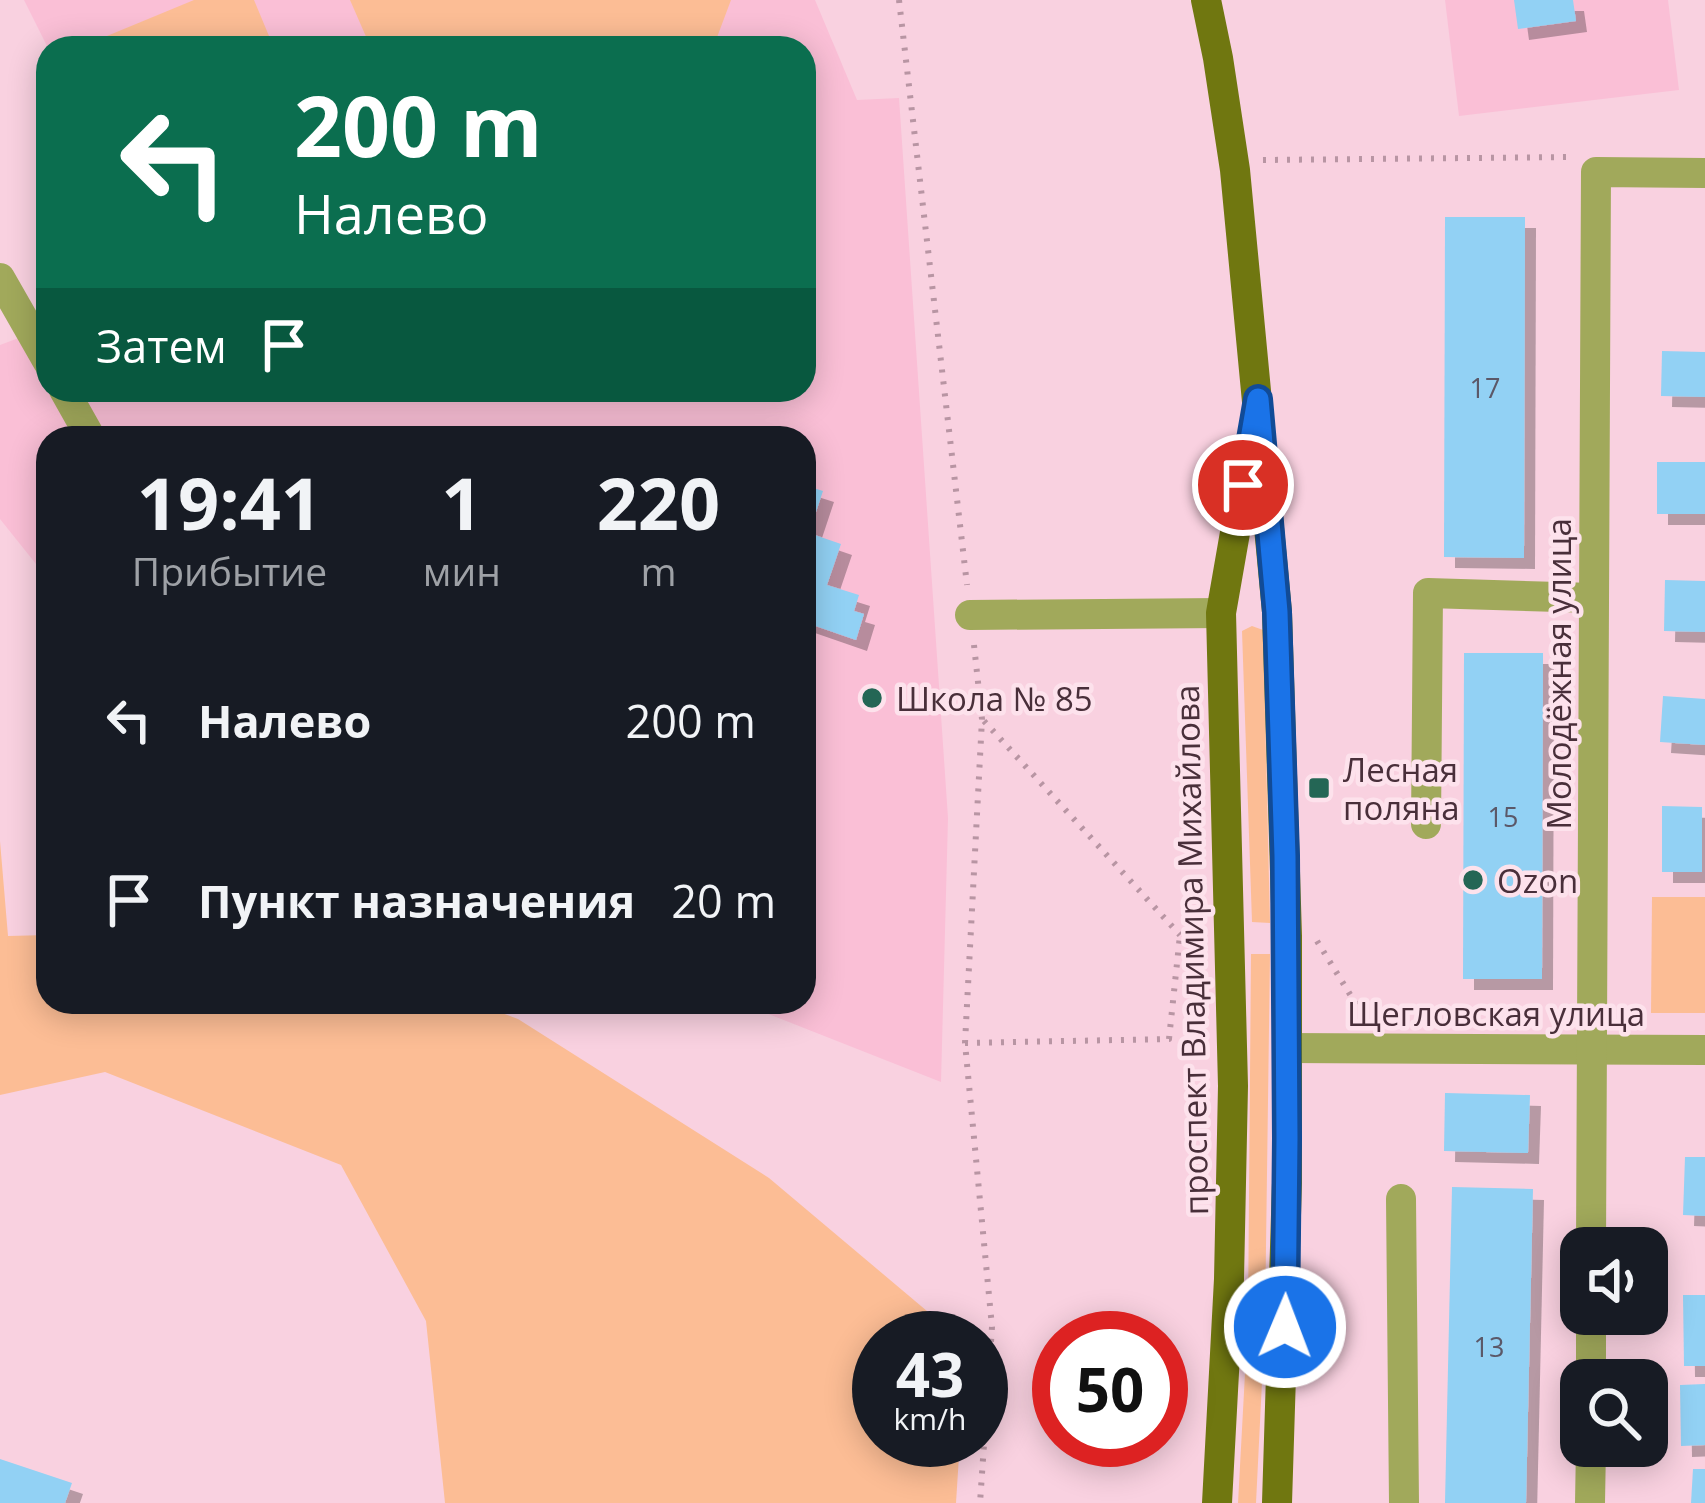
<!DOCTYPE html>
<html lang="ru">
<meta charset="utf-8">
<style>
body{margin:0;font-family:"Open Sans",sans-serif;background:#20242c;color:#f1f3f6;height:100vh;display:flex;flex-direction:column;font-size:45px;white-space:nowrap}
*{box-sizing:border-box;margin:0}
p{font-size:39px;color:#9ea1a6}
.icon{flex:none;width:66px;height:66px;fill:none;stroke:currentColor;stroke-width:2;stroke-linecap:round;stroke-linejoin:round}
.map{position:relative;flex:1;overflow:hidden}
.details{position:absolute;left:36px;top:426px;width:780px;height:588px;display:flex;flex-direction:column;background:#171b24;border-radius:36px;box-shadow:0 6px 30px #0003}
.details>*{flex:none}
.guide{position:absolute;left:36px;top:36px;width:780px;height:366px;border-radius:36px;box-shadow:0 6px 30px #0003;background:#0b6e4f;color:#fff;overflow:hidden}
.tools{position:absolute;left:1560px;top:1227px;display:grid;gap:24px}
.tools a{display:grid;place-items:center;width:108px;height:108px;border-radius:24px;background:#171b24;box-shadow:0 6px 30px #0003;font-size:60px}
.speed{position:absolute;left:852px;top:1311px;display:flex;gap:24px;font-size:60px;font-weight:700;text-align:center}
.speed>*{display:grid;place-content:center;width:156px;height:156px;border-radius:50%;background:#171b24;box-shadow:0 6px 30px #0003;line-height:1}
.speed small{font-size:30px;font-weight:400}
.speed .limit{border:18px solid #d22;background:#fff;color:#111}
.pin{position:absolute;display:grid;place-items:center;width:102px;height:102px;color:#fff;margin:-51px;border:6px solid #fff;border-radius:50%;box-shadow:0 3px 12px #0007}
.me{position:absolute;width:132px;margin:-66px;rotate:1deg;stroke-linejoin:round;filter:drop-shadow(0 0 9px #0008)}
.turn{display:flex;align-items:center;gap:42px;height:252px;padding:0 60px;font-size:54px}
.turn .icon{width:156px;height:156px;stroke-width:2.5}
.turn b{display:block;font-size:84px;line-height:102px}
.then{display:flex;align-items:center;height:114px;padding:0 60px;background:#0003;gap:24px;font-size:45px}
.eta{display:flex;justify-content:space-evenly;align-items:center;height:204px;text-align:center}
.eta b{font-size:72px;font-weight:700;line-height:84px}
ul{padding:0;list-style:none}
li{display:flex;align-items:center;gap:36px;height:180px;padding:0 60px}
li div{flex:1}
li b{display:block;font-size:45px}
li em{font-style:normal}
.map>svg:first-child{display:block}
.built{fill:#fabfd6}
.green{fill:#fcbd95}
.building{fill:#92d1f4;filter:url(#shadow)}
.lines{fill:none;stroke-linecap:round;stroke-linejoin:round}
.path{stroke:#b895a3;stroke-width:6;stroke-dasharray:3 9;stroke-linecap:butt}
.minor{stroke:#a1a95b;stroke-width:30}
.major{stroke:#707710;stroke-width:30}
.route-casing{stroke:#114b97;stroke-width:30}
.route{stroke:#1a73e8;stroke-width:21}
.poi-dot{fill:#246655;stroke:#fde2ec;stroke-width:4.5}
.labels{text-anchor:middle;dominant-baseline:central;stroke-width:9;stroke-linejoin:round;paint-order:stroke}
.number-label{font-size:27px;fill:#5b5868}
.street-label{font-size:33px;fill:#492f3a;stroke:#fde2ec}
.poi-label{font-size:33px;fill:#492f3a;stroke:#fde2ec;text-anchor:start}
</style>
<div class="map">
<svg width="1705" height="1503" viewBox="0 0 1705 1503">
<defs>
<filter id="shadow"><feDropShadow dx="11" dy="11" stdDeviation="0" flood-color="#0004"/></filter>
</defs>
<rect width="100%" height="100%" fill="#f9d1e0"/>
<g class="built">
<path d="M24,0H815L857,100L899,98L948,818L941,1082L738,1002H804V438H48V579L0,519V345L48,327V390H804V48H48Z"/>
<path d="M1445,0H1668L1679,90L1459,116Z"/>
</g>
<g class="green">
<path d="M194,0H254L274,48H92L90,43Z"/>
<path d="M350,0H731L713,48H371Z"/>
<path d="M1252,626L1263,630L1270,923L1252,922L1242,631Z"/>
<path d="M0,841L8,936L48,935V1002H472L518,1019L769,1178L959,1338H879V1440H960L956,1503H445L426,1321L341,1165L105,1072L0,1095Z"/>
<path d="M1652,897H1705V1013H1651Z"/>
<path d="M1251,954H1270L1265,1321L1256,1503H1238L1248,1318Z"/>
</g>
<g class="building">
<path d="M1514,0H1573L1576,21L1518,29Z"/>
<path d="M1445,217H1525L1524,558L1444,557Z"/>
<path d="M1662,351L1705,352V397L1661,396Z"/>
<rect x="1657" y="462" width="48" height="52"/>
<path d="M804,485L823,491L809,533L841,544L827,585L859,595L854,611L864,614L856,640L804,622Z"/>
<path d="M1665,580L1705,581V632L1664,631Z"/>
<path d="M1464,653H1543L1542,979H1463Z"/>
<path d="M1663,696L1705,699V745L1660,742Z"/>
<path d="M1662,806L1702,807V872H1662Z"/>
<path d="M1445,1093L1530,1095L1528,1153L1444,1151Z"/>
<path d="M1685,1157H1705V1216L1683,1215Z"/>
<path d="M1452,1187L1533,1189L1526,1503H1445Z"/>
<path d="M1683,1295H1705V1366H1684Z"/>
<path d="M1705,1384V1445L1681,1446L1680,1385Z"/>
<path d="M0,1459L72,1483L65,1503H0Z"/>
<path d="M1693,1469H1705V1503H1691Z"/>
</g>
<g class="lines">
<g class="path">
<path d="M899,0L967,585"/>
<path d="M1263,160L1574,157"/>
<path d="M974,645L982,719L965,1043L992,1327L980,1503"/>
<path d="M984,721L1180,935"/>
<path d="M1317,941L1364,1017H1369"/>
<path d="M965,1043L1169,1039L1180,935L1203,936"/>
</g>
<g class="minor">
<path d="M0,278L48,362"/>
<path d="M64,390L91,438"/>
<path d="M970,615L1221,613"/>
<path d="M1426,824L1428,593L1594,598"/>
<path d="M1287,1048L1705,1050"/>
<path d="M1401,1199L1404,1503"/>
<path d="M1591,1248L1596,172L1705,173"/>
<path d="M1591,1380V1314"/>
<path d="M1590,1503L1591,1446"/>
</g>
<g class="major">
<path d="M1206,0L1218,58L1235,170L1277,612L1287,936V1183L1277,1503"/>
<path d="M1217,1503L1229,1279L1233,1086L1221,613L1251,441"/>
</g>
</g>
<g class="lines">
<g class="route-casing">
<path id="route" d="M1243,485L1258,399L1277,612L1285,856L1287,1138L1285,1327"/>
</g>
<use href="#route" class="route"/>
</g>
<g class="poi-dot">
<circle cx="872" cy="698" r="12"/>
<rect x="1307" y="776" width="24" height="24" rx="6"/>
<circle cx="1473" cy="880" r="12"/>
</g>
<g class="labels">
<g class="number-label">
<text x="1485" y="387">17</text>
<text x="1503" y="816">15</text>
<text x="1489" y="1346">13</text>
</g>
<g class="street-label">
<text transform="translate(1558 674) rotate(-90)">Молодёжная улица</text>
<text transform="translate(1191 950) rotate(-91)">проспект Владимира Михайлова</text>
<text x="1496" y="1013">Щегловская улица</text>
</g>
<g class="poi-label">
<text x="896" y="698">Школа № 85</text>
<text x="1343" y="769">Лесная<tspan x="1343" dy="38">поляна</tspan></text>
<text x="1497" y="880">Ozon</text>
</g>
</g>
</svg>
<div class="tools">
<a><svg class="icon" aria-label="sound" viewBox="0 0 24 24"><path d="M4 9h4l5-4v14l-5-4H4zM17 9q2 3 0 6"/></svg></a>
<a><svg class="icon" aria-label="search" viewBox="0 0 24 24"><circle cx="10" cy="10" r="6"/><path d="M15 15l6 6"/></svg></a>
</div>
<div class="speed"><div>43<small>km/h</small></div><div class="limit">50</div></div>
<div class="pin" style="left:1243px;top:485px;background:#d93025"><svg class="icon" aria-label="arrive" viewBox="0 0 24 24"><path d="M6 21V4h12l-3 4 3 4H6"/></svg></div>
<svg class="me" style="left:1285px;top:1327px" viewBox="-20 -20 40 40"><circle r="17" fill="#1a73e8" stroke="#fff" stroke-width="3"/><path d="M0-11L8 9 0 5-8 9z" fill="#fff"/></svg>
<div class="guide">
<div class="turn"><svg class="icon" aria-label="left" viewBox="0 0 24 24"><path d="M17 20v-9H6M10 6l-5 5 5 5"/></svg><div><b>200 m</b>Налево</div></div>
<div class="then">Затем<svg class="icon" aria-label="arrive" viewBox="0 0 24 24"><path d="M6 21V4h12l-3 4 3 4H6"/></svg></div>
</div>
<section class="details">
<div class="eta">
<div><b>19:41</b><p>Прибытие</p></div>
<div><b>1</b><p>мин</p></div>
<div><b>220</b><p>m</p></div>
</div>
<ul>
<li><svg class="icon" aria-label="left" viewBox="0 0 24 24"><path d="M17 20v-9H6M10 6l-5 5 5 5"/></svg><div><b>Налево</b></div><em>200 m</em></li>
<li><svg class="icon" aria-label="arrive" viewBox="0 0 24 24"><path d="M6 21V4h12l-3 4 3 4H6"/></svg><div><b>Пункт назначения</b></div><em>20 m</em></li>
</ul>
</section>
</div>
